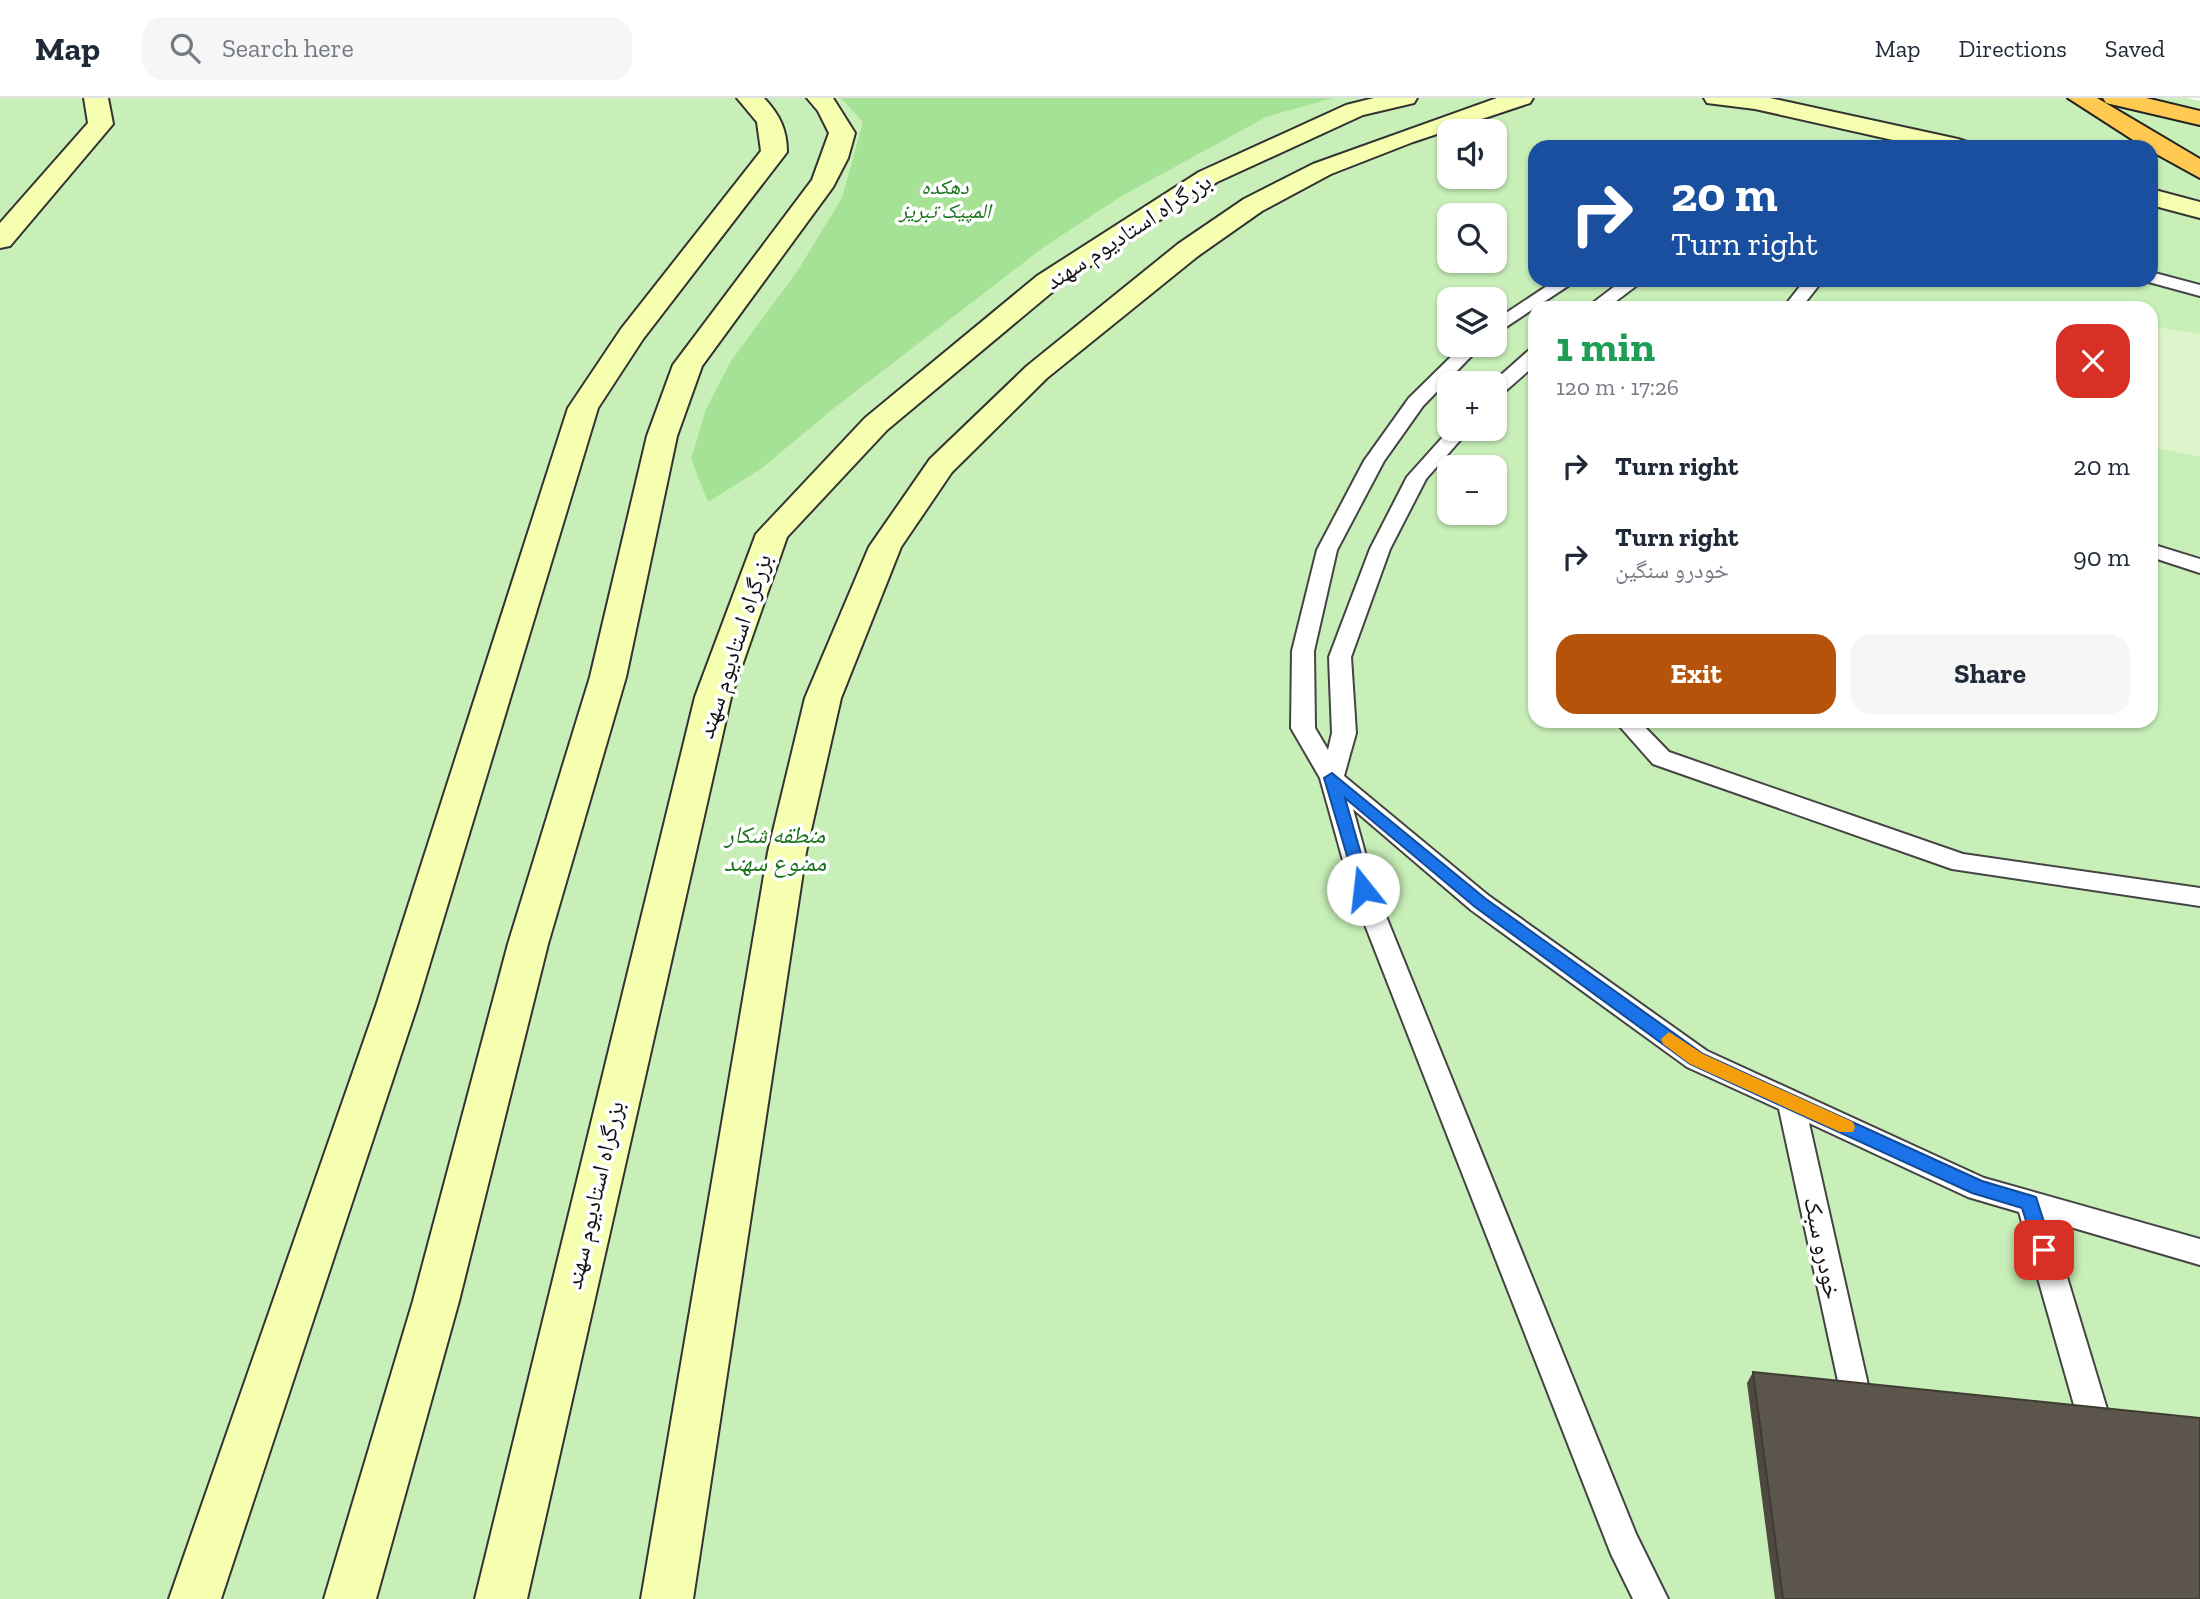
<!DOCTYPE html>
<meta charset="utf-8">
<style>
body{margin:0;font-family:"Zilla Slab","Noto Naskh Arabic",serif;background:#f6f6f7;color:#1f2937;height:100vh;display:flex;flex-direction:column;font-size:26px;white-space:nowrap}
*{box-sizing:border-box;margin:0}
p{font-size:23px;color:#747a83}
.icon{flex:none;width:38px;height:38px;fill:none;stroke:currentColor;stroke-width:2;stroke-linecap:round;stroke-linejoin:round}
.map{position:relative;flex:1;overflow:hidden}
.sheet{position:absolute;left:1528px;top:203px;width:630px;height:427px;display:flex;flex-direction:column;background:#fff;border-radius:21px;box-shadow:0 2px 5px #0004}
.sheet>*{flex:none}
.banner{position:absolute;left:1528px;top:42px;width:630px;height:147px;border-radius:21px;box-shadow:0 2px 5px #0004;background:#1a4fa0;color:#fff;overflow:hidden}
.controls{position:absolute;left:1437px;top:21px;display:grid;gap:14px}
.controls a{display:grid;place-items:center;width:70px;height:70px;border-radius:14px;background:#fff;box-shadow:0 2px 5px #0004;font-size:35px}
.pin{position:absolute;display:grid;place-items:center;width:60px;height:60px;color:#fff;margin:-30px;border-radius:14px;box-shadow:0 4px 10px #0006}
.me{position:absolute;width:77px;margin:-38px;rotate:344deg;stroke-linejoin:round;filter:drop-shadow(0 0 5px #0008)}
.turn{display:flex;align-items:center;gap:24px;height:147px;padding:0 28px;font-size:32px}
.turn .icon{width:91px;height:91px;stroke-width:2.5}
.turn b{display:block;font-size:49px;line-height:60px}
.round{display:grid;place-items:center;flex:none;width:74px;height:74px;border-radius:21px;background:#f6f6f7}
.summary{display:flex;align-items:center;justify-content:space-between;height:119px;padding:0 28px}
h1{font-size:42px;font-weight:800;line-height:52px;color:#1e9e55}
.primary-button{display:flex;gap:14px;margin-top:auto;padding:14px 28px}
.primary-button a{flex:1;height:80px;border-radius:21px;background:#b45309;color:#fff;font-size:28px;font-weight:800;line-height:80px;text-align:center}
.primary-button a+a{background:#f6f6f7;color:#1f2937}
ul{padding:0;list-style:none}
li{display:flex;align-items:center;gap:21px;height:91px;padding:0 28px}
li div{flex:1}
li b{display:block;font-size:26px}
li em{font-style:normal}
header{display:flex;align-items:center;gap:42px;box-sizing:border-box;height:98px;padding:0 35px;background:#fff;border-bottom:2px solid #e0e1e3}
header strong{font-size:33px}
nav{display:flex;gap:38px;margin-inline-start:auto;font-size:24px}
.search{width:490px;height:63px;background:#f6f6f7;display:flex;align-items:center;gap:18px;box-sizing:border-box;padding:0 24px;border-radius:21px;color:#747a83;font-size:26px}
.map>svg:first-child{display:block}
.green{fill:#c8efb8;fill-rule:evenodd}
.forest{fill:#a6e295}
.pitch{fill:#ddf5cb}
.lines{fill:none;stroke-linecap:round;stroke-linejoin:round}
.lane-casing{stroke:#444;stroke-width:4}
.secondary-casing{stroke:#333;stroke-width:4}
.highway-casing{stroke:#222;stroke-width:4}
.lane{fill:#fff;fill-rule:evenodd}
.secondary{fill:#f5ffaf;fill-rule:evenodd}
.highway{fill:#ffc952;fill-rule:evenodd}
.wall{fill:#4e4940}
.building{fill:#5b554b;stroke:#403c34;stroke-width:2}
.route{fill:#1a73e8;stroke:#114b97;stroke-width:2}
.slow{fill:#f59e0b}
.labels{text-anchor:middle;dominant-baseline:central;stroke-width:7;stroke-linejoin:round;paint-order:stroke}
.far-park-label{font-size:21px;font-style:italic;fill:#18711a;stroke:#fff}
.street-label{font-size:24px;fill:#111;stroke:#fff}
.park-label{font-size:24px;font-style:italic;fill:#18711a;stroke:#fff}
</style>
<header>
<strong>Map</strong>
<div class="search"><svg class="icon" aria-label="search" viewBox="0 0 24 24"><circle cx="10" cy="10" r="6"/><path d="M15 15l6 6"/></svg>Search here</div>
<nav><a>Map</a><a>Directions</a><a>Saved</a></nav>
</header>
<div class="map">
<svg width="2200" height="1501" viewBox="0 0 2200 1501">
<rect width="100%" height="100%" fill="#fffff4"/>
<path class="green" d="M0,0H2187L2200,3V1501H0ZM1449,33H1494V79H1449ZM1535,49H2151V182H1535ZM1449,117H1494V163H1449ZM1449,201H1494V247H1449ZM1535,210H2151V623H1535ZM1449,285H1494V331H1449ZM1449,369H1494V415H1449Z"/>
<path class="forest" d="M841,0H1333L1266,19L1120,99L1044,149L833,311L762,370L708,404L691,361L706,311L731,263L798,172L842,100L863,24Z"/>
<path class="pitch" d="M2151,228L2200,236V359L2151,349Z"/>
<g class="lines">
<g class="lane-casing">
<g id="lane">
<path d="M2151,174L2200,187V198L2145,183L2151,182Z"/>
<path d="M1556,182H1577L1494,237V223Z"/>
<path d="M1623,182H1644L1607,210H1586Z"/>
<path d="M1805,182H1823L1801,210H1783Z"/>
<path d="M1463,247H1482L1423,308L1384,363L1337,452L1314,553L1315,630L1328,652L1332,635L1329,559L1370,451L1407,379L1450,331H1470L1426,381L1390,451L1351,559L1356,635L1344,678L1489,798L1707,953L1984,1080L2200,1141V1167L2050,1123L2110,1321L2105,1331L2094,1336L2083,1331L2078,1321L2019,1114L1968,1099L1809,1025L1870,1296L1865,1306L1854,1310L1843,1306L1779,1011L1687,969L1471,812L1353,711L1375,791L1636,1436L1668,1501H1633L1611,1456L1351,791L1320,680L1291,630L1292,553L1317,452L1364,363L1409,300Z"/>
<path d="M1535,251V267L1501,297L1494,299V285H1492L1528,253Z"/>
<path d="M2151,446L2200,461V475L2151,459Z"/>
<path d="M1615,623H1639L1669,654L1963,756L2200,790V808L1952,771L1653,666Z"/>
</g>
</g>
<g class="secondary-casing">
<g id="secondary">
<path d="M84,0H108L113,26L10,148L0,150V125L88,25Z"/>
<path d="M737,0H764C779,16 787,31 787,54L643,241L598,310L417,908L221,1501H169L376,908L568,310L621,231L761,53L757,24Z"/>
<path d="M807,0H833L855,35L848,60L833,89L702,268L677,338L626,579L548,846L459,1203L376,1501H324L413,1203L508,846L590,579L647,338L673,267L812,82L829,35L818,13Z"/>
<path d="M1374,0H1417L1414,5L1363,17L1217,84L1057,190L887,332L787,439L731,599L527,1501H475L695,599L756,436L865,320L1037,178L1199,74L1346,7Z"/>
<path d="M1497,0H1533L1530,5L1413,44L1331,76L1262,113L1198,158L1047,280L952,374L901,449L841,600L806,754L693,1501H641L768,754L805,600L869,449L930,361L1027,268L1178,146L1244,101L1313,66Z"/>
<path d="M1704,0H1770L1958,41L1967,44L1971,49H1924L1755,11L1707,5Z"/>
<path d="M2151,91L2200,104V120L2151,107Z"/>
</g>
</g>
<g class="highway-casing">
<g id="highway">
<path d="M2068,0H2097L2200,61V80L2151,53V49H2144Z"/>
<path d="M2103,0H2146L2200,13V27L2106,5Z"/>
</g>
</g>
<use href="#lane" class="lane"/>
<use href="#secondary" class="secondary"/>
<use href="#highway" class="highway"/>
</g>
<path class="wall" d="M1753,1274L2200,1501H1775L1747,1285Z"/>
<path class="building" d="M1753,1274L2200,1320V1501H1783Z"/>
<path class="route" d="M1332,675L1486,801L1703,956L1982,1083L2036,1099L2053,1152L2051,1158H2037L2022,1110L1972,1095L1690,966L1475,809L1345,700L1371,791L1363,797L1358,795L1324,680Z"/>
<path class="slow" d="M1669,934L1703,956L1853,1024L1855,1029L1853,1034H1840L1690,966L1663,946L1661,941Z"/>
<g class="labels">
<g class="far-park-label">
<text x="945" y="88">دهکده<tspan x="945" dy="24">المپیک تبریز</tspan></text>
</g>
<g class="street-label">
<text transform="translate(1128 133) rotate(-33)">بزرگراه استادیوم سهند</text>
<text transform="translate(734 548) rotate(-72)">بزرگراه استادیوم سهند</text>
<text transform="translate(594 1097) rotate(-77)">بزرگراه استادیوم سهند</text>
<text transform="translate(1823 1150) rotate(78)">خودرو سبک</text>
</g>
<g class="park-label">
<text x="775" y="736">منطقه شکار<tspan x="775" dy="28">ممنوع سهند</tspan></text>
</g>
</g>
</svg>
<div class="controls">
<a><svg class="icon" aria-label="sound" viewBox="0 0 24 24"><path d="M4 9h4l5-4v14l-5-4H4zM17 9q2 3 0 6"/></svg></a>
<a><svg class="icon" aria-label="search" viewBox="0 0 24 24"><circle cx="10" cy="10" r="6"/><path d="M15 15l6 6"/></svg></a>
<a><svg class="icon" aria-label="layers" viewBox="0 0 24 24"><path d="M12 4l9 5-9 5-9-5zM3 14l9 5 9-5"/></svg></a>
<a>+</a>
<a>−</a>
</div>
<div class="pin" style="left:2044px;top:1152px;background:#d93025"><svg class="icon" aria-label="arrive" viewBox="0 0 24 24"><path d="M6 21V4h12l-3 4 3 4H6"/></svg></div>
<svg class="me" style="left:1363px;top:791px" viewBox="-20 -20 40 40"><circle r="19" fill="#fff"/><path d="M0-13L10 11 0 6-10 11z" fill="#1a73e8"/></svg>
<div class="banner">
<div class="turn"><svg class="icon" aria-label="right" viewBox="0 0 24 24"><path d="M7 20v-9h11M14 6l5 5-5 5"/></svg><div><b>20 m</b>Turn right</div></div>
</div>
<section class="sheet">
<div class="summary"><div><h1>1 min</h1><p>120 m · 17:26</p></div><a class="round" style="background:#d93025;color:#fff"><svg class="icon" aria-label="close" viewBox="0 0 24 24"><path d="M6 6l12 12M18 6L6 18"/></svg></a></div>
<ul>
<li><svg class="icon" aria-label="right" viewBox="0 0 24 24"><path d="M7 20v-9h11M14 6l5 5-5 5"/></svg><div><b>Turn right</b></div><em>20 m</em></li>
<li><svg class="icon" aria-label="right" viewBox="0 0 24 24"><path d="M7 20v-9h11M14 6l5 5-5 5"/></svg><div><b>Turn right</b><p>خودرو سنگین</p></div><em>90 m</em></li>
</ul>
<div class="primary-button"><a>Exit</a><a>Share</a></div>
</section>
</div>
